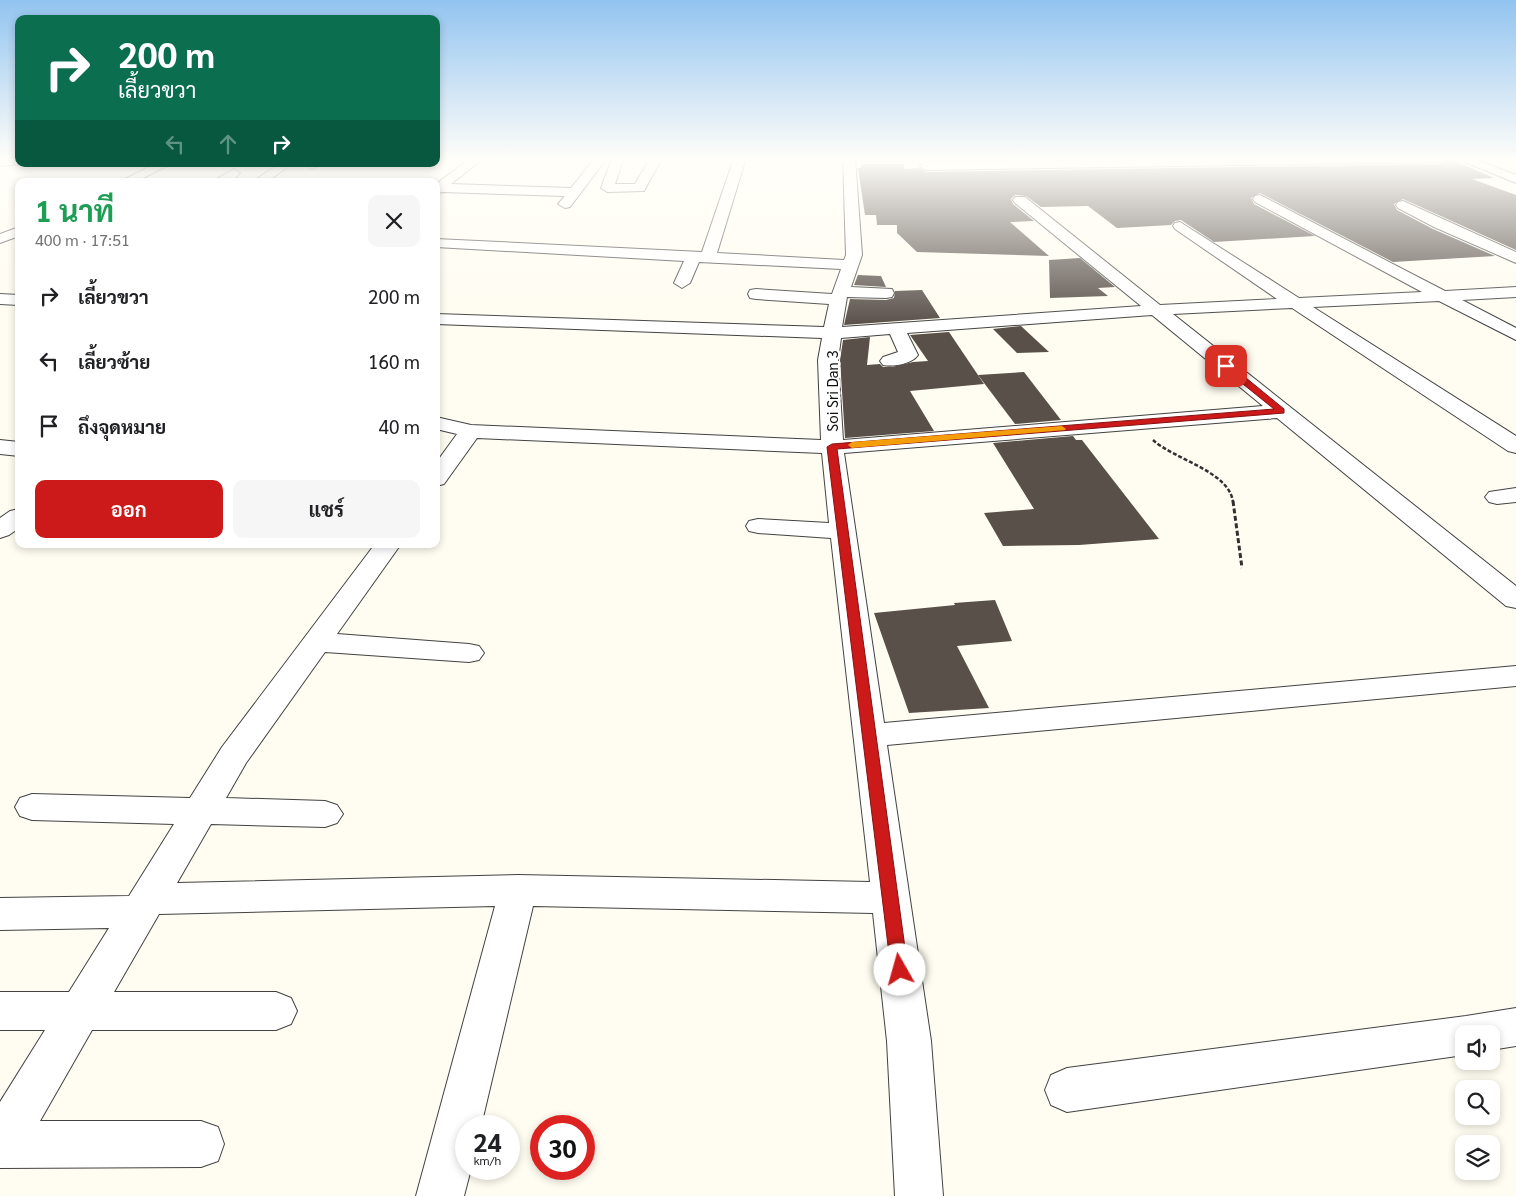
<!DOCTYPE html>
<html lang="th">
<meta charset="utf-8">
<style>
body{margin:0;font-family:Georgia,Sarabun,serif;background:#f6f6f6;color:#202124;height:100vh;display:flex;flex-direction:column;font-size:19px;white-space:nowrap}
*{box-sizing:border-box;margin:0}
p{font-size:16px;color:#757577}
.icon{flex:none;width:28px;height:28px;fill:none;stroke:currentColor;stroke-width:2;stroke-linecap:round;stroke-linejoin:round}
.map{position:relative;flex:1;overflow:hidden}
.side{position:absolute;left:15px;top:178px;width:425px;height:370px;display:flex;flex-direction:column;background:#fff;border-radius:10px;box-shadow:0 2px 8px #0003}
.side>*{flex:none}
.guide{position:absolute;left:15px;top:15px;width:425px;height:152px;border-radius:10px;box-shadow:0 2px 8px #0003;background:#0b6e4f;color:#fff;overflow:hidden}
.controls{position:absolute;left:1455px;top:1025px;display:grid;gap:10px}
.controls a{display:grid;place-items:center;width:45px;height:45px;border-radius:10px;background:#fff;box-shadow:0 2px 8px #0003;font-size:25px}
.speed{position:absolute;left:455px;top:1115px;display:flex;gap:10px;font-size:25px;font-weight:700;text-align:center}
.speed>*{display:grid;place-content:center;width:65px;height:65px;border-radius:50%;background:#fff;box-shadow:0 2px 8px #0003;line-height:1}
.speed small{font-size:12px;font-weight:400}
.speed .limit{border:8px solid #d22;background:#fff;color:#111}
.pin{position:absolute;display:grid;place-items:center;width:42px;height:42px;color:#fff;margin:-21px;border-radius:10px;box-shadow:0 2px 8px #0006}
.me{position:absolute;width:55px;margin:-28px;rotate:353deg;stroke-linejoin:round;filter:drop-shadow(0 0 4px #0008)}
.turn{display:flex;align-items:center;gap:18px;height:105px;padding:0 20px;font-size:22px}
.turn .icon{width:65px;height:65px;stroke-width:2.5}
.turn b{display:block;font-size:35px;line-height:42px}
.lanes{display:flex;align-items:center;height:48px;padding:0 20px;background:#0003;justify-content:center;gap:25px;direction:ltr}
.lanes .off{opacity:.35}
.round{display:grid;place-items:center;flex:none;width:52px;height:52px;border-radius:10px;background:#f6f6f6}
.head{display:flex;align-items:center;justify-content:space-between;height:85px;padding:0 20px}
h1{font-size:30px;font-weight:700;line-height:38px;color:#1e9e55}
.primary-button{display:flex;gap:10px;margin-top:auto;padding:10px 20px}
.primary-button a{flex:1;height:58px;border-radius:10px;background:#cc1a1a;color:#fff;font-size:20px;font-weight:700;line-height:58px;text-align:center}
.primary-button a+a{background:#f6f6f6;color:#202124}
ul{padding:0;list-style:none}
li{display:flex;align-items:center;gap:15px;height:65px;padding:0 20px}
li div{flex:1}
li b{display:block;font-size:19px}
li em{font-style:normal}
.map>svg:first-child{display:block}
.building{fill:#59504a}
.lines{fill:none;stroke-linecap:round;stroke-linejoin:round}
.minor-casing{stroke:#424242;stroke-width:2}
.path-far1{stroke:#313131;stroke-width:2.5;stroke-dasharray:4 2;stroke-linecap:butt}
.path{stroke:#313131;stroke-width:3;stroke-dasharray:5 2.5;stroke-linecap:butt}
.minor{fill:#fff;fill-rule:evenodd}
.route{fill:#cc1a1a;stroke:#851111}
.slow{fill:#f59e0b}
.labels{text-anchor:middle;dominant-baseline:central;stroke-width:5;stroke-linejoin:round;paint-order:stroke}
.far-street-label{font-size:15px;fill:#0f0f0f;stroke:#fff}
</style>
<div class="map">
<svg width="1516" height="1196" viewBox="0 0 1516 1196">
<rect width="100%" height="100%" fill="#fffdf1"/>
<g class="building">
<path d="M1448,158L1494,178L1472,179L1516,195V250L1403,199L1394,204L1397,210L1433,229L1495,256L1393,262L1260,193L1251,198L1254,204L1315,236L1214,242L1181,220L1175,221L1171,225L1117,228L1088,206L1041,207L1026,196L1015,195L1011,199L1013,204L1034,221L1010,222L1049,256L917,252L897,233V225H877L876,215H865L858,168H861L862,164H903L905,169L920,168L926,172L1440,164Z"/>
<path d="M1080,258L1115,287L1098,288L1108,296L1050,298L1049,260Z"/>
<path d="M858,275L881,276L886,287L854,285Z"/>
<path d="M922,290L940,318L844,325L850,299L886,300L894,298L895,291Z"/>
<path d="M1021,326L1049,352L1017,353L993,329Z"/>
<path d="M949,332L984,384L910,391L934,431L845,438L840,360L843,340L870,337L867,365L880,364L883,367H892L913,362L928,361L910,335Z"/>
<path d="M1024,372L1061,420L1015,424L978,375Z"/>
<path d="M1073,436L1076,440H1082L1159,539L1079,545L1003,546L984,513L1034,509L993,443Z"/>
<path d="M995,600L1012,641L957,646L989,708L909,713L874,613L955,605L954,603Z"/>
</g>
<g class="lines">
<g class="minor-casing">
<g id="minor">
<path d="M0,158H19V164H24L0,166Z"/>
<path d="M471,158H484L451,184L571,188L595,158H607L570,207L565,208L558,204L565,196L442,192L436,194V184Z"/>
<path d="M612,158H624L615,184H635L650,158H662L644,191L607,192L601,188Z"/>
<path d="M734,158H746L717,253L844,260L846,255L843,158H855L862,255L851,287L892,289L894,293L892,297L886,298L847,297L842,327L1141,306L1015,203L1013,200L1015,197H1025L1160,305L1277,299L1175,229L1173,226L1175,223L1180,222L1299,298L1422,292L1255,202L1253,199L1255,196L1260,195L1445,291L1516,287V297L1462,300L1516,328V340L1439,301L1313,307L1516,436V453L1508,451L1292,308L1173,314L1516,586V608L1506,606L1277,418L844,453L884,723L1516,666V686L887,745L931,1041L943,1196H895L887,1041L873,913L533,906L481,1126H466V1169H471L464,1196H416L495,906L159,914L114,992H276L291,998L297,1011L291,1024L276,1030H92L40,1121H201L218,1127L224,1144L218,1161L201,1167L0,1168V1102L45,1030H0V992H69L109,928L0,930V898L129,896L174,824L32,820L20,816L15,807L20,798L32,794L190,798L222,747L375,544H401L337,634L469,644L479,646L484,653L479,660L469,662L325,652L246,763L226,798L325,801L337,805L343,814L337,823L325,827L211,824L177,883L518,875L870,882L831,538L758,533L749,531L746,526L749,521L758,519L829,523L822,453L477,438L444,484L436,486V463L457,434L436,429V417L471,425L821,440L818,360L822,338L436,324V314L824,327L829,304L756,299L750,298L748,294L750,290L756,289L832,294L841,269L699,262L690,283L682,288L674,283L684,261L436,247V239L702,252ZM1152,315L1263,406L843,440L838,360L841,338L890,334L898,352L883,357L880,361L883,365C893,367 912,364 918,355L907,333Z"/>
<path d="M1216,158H1446L1440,162L926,170L920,166L926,162Z"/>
<path d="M1455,158H1472L1516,175V183Z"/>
<path d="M155,164H171L137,181H121Z"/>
<path d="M278,164H292L268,181H254Z"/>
<path d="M308,164H321L313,169L309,168Z"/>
<path d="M234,169L240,173C233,182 223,182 213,181Z"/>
<path d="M1403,201L1516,252V263L1434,227L1398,208L1396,205L1398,202Z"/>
<path d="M19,227V236L0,243V234Z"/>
<path d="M0,294L19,295V305L0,304Z"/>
<path d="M0,440L19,442V456L0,454Z"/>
<path d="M1516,488V502L1497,504L1489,502L1485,497L1489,492Z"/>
<path d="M19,509V528L9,535L0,538V518L10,511Z"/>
<path d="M1516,1008V1046L1491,1050V1034H1464V1055L1067,1112L1051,1105L1045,1090L1051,1075L1067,1068L1466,1016Z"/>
</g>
</g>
<path class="path-far1" d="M1153,440C1175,460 1229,471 1233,502"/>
<path class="path" d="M1233,501L1242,568"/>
<use href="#minor" class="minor"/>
</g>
<linearGradient id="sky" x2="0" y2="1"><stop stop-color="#92c4f0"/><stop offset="0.49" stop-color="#fffef9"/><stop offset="1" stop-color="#fffef9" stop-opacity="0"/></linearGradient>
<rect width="1516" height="325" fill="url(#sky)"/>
<path class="route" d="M1223,364H1229L1284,409V413L837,449L908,970L905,975L900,977L894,975L891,970L827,447L832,444L1274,409L1223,368Z"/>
<path class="slow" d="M1062,426L1066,429L1065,430L852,448L848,445L852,442Z"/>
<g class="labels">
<g class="far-street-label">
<text transform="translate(831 391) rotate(-90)">Soi Sri Dan 3</text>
</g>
</g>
</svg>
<div class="controls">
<a><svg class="icon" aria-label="sound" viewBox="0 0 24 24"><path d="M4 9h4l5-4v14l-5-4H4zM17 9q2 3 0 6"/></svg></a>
<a><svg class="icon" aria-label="search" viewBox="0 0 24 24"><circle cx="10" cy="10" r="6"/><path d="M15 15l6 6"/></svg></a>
<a><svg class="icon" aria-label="layers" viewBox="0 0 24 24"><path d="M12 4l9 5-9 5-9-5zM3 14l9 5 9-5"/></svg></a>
</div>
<div class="speed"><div>24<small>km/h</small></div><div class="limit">30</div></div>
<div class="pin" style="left:1226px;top:366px;background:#d93025"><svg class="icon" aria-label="arrive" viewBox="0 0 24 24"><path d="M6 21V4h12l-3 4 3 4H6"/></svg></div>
<svg class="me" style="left:900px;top:970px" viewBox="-20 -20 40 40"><circle r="19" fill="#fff"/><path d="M0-13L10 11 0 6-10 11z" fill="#cc1a1a"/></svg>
<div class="guide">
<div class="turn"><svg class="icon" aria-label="right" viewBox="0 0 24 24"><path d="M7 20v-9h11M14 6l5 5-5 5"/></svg><div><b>200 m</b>เลี้ยวขวา</div></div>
<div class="lanes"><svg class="icon off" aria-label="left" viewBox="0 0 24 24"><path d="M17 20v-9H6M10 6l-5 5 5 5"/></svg><svg class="icon off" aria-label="ahead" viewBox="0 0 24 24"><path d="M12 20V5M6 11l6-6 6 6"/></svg><svg class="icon" aria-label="right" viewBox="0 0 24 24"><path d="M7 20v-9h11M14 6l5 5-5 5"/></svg></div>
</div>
<section class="side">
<div class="head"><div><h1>1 นาที</h1><p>400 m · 17:51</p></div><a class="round"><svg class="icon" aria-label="close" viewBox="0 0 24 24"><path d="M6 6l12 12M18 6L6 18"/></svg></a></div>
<ul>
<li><svg class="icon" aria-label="right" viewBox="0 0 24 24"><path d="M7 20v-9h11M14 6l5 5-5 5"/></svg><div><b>เลี้ยวขวา</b></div><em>200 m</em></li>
<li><svg class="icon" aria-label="left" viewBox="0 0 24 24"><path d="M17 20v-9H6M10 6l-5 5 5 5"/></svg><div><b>เลี้ยวซ้าย</b></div><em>160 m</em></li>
<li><svg class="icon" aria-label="arrive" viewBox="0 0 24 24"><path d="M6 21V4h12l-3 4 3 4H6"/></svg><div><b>ถึงจุดหมาย</b></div><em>40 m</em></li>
</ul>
<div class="primary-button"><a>ออก</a><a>แชร์</a></div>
</section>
</div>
